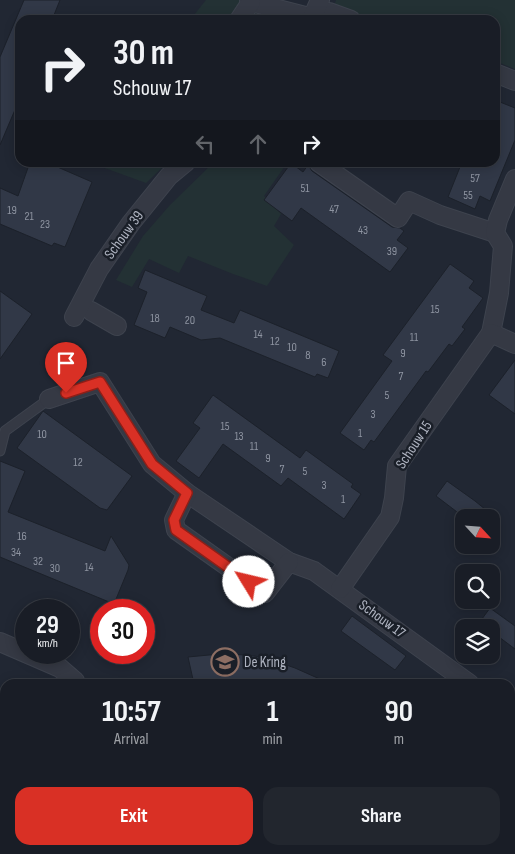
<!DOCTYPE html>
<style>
body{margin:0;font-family:"Sofia Sans Condensed",sans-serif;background:#22262e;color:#f1f3f6;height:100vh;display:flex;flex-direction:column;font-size:19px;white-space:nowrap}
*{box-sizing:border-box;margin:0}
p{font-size:16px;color:#9fa2a7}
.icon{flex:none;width:28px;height:28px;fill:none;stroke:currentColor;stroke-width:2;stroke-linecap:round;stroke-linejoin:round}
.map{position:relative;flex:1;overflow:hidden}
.details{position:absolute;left:0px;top:679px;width:515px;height:176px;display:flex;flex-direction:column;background:#191d26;border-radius:15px 15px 0 0;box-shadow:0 2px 12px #0003,0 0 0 1px #373b43}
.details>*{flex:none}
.top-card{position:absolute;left:15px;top:15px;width:485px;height:152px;border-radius:15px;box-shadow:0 2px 12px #0003,0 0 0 1px #373b43;background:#191d26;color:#f1f3f6;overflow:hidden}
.needle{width:32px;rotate:116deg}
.controls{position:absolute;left:455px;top:509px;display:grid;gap:10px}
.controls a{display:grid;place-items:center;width:45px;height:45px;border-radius:10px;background:#191d26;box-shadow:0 2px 12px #0003,0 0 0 1px #373b43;font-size:25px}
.speed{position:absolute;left:15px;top:599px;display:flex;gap:10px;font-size:25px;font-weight:700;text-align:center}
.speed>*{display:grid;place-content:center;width:65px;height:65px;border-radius:50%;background:#191d26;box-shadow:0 2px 12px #0003,0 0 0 1px #373b43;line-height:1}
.speed small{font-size:12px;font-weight:400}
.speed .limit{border:8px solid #d22;background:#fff;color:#111}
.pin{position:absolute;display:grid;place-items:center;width:42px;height:42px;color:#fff;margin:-51px -21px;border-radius:50% 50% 50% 0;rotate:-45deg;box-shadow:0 0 5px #0007}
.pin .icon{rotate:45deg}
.me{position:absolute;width:55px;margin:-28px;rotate:306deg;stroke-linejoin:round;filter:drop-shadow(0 0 4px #0008)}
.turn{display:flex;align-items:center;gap:18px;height:105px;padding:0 15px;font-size:22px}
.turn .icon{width:65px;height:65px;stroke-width:2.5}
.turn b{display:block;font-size:35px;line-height:42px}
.lanes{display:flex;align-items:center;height:48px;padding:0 15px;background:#0003;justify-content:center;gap:25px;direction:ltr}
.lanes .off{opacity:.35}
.eta{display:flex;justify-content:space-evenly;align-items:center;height:85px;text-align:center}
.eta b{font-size:30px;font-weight:700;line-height:35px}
.button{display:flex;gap:10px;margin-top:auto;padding:10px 15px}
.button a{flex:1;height:58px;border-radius:15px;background:#d93025;color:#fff;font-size:20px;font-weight:700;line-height:58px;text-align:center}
.button a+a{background:#22262e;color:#f1f3f6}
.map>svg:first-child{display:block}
.green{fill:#233134}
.building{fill:#313847;stroke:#1c212a}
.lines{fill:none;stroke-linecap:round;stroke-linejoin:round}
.lane-casing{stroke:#3e434e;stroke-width:11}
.street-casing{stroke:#3e434e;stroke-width:20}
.secondary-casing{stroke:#3e434e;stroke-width:28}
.lane{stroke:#353944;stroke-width:9}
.street{stroke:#353944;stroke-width:18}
.secondary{stroke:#434856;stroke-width:25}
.route-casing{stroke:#8d1f18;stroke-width:12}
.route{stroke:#d93025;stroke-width:9}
.labels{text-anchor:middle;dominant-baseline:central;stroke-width:5;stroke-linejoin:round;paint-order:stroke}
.number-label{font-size:12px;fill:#8e94a1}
.street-label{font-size:15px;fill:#afb4c1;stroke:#1a1f28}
.poi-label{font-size:15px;fill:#afb4c1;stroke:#1a1f28;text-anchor:start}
</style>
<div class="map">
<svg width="515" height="854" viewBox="0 0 515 854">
<rect width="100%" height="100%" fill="#212733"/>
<g class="green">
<path d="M206,0H243L285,20H190Z"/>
<path d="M336,0H515V69L495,61V20H368L334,6Z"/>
<path d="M91,163H167L146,183Z"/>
<path d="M213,163H287L264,196L281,214L274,226L294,245L267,286L233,274L188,256L179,273L149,259L132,287L116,280L143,236L170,205Z"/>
</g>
<g class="building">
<path d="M24,0H60L52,20H20V98L0,145V57Z"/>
<path d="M495,100L515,108V140L490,201L480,196L475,209L448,197L462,162H495Z"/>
<path d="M30,162H46L92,182L65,247L54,243L52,246L0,224V188L18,196Z"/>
<path d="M291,163L303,172L308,165L312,171L392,227L400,228L404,231L397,240L408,248L390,272L301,208L292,221L264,200Z"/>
<path d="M450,264L474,281L469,288L483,298L462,327L465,329L452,346L449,344L428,372L426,371L374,442L371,440L364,450L340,433L392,361L383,355Z"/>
<path d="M145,270L207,296L201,310L234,323L240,310L339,351L328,378L317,374L315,377L220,338L201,340L170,327L165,338L134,325L147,292L138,288Z"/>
<path d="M0,291L32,314L0,359Z"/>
<path d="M515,360V414L489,395Z"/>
<path d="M213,395L300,458L306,450L353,484L351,487L361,494L344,519L288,478L281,486L223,444L199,478L176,461L200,428L193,423Z"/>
<path d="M43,411L132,476L107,510L100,508L17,448Z"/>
<path d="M0,461L25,471L8,512L105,551L111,536L129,565L128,570L114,604L0,557Z"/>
<path d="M447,481L475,501L496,518H465L436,496Z"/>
<path d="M490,608L515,626V649L491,631V628H486L479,623Z"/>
<path d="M352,616L406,656L395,670L341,631Z"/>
<path d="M232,654L255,656L272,660L295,668L331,684H194L188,657L209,655Z"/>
</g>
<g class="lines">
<g class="lane-casing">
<path id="lane" d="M0,451L5,431L49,399"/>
</g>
<g class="street-casing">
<g id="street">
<path d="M249,0L251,2L313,18"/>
<path d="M329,12L351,20"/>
<path d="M239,20L251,2"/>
<path d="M311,20L320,0"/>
<path d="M495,73L515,81"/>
<path d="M318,162L398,218L409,201L440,215L495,233"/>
<path d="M91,311L117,326"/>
<path d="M74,317L99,269L131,223L169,176L186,162"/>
<path d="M491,333L499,293L503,246L495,233L498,220L515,179"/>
<path d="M49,399L100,382L152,464L187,493L289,562L314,571L470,684"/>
<path d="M187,493L174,520L176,530L265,593L289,562"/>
<path d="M340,589L390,517L394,498L397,466L491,333L515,344"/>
<path d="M0,642L60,668L75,681L76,684"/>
<path d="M510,714L515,719"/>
<path d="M18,854L19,850"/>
</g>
</g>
<g class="secondary-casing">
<g id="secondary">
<path d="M510,781H515"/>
<path d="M372,854L377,850"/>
</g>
</g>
<use href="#lane" class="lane"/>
<use href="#street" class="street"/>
<use href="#secondary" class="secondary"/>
</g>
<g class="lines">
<g class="route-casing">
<path id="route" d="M66,393L100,382L152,464L187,493L174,520L176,530L249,582"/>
</g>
<use href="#route" class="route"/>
</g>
<defs>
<g id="school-ring" transform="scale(1.4375)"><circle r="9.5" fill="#1a1f28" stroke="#8d6e63" stroke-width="1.5"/><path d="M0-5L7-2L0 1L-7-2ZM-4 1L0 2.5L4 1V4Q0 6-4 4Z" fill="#8d6e63"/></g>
</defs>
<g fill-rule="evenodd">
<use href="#school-ring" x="225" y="662"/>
</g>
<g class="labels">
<g class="number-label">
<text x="475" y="178">57</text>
<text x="305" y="188">51</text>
<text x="468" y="195">55</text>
<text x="334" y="209">47</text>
<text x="12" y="210">19</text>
<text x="29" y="216">21</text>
<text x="45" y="224">23</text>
<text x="363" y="230">43</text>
<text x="392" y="251">39</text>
<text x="435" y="309">15</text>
<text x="155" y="318">18</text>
<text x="190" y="320">20</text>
<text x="258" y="334">14</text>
<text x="414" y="337">11</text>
<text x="275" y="341">12</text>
<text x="292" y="347">10</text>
<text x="403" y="353">9</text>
<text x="308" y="355">8</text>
<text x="324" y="362">6</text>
<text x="401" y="376">7</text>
<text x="387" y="395">5</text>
<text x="373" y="414">3</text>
<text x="225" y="426">15</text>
<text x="360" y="433">1</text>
<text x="42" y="434">10</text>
<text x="239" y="436">13</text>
<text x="254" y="446">11</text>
<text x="268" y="458">9</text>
<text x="78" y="462">12</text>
<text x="282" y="469">7</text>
<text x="305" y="471">5</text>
<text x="324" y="485">3</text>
<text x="343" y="499">1</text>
<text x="22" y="536">16</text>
<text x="16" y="552">34</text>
<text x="38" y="561">32</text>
<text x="89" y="567">14</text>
<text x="55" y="568">30</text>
</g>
<g class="street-label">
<text transform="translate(124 235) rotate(-54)">Schouw 39</text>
<text transform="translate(414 445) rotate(-57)">Schouw 15</text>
<text transform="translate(382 619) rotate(36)">Schouw 17</text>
</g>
<g class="poi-label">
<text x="244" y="662">De Kring</text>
</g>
</g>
</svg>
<div class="controls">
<a><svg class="needle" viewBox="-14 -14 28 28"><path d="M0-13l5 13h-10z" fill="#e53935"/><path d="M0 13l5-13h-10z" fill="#9fa2a7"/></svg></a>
<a><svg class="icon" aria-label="search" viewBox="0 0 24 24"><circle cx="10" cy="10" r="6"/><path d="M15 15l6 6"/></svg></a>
<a><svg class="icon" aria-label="layers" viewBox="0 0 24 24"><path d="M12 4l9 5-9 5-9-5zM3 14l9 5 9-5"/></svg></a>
</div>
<div class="speed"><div>29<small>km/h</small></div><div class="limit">30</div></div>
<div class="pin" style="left:66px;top:393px;background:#d93025"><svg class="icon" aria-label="arrive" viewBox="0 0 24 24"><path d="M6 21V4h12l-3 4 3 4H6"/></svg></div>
<svg class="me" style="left:249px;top:582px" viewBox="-20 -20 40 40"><circle r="19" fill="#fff"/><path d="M0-13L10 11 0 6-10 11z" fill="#d93025"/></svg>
<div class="top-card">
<div class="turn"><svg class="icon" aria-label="right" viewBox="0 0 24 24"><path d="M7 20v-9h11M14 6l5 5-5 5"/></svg><div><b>30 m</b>Schouw 17</div></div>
<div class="lanes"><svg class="icon off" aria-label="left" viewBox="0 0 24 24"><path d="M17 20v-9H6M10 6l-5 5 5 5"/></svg><svg class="icon off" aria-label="ahead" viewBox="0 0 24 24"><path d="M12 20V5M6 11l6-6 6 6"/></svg><svg class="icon" aria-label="right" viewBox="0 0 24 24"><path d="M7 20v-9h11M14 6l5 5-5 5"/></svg></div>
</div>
<section class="details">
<div class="eta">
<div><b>10:57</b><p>Arrival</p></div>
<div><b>1</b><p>min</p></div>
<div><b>90</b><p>m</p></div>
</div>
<div class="button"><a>Exit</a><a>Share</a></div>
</section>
</div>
